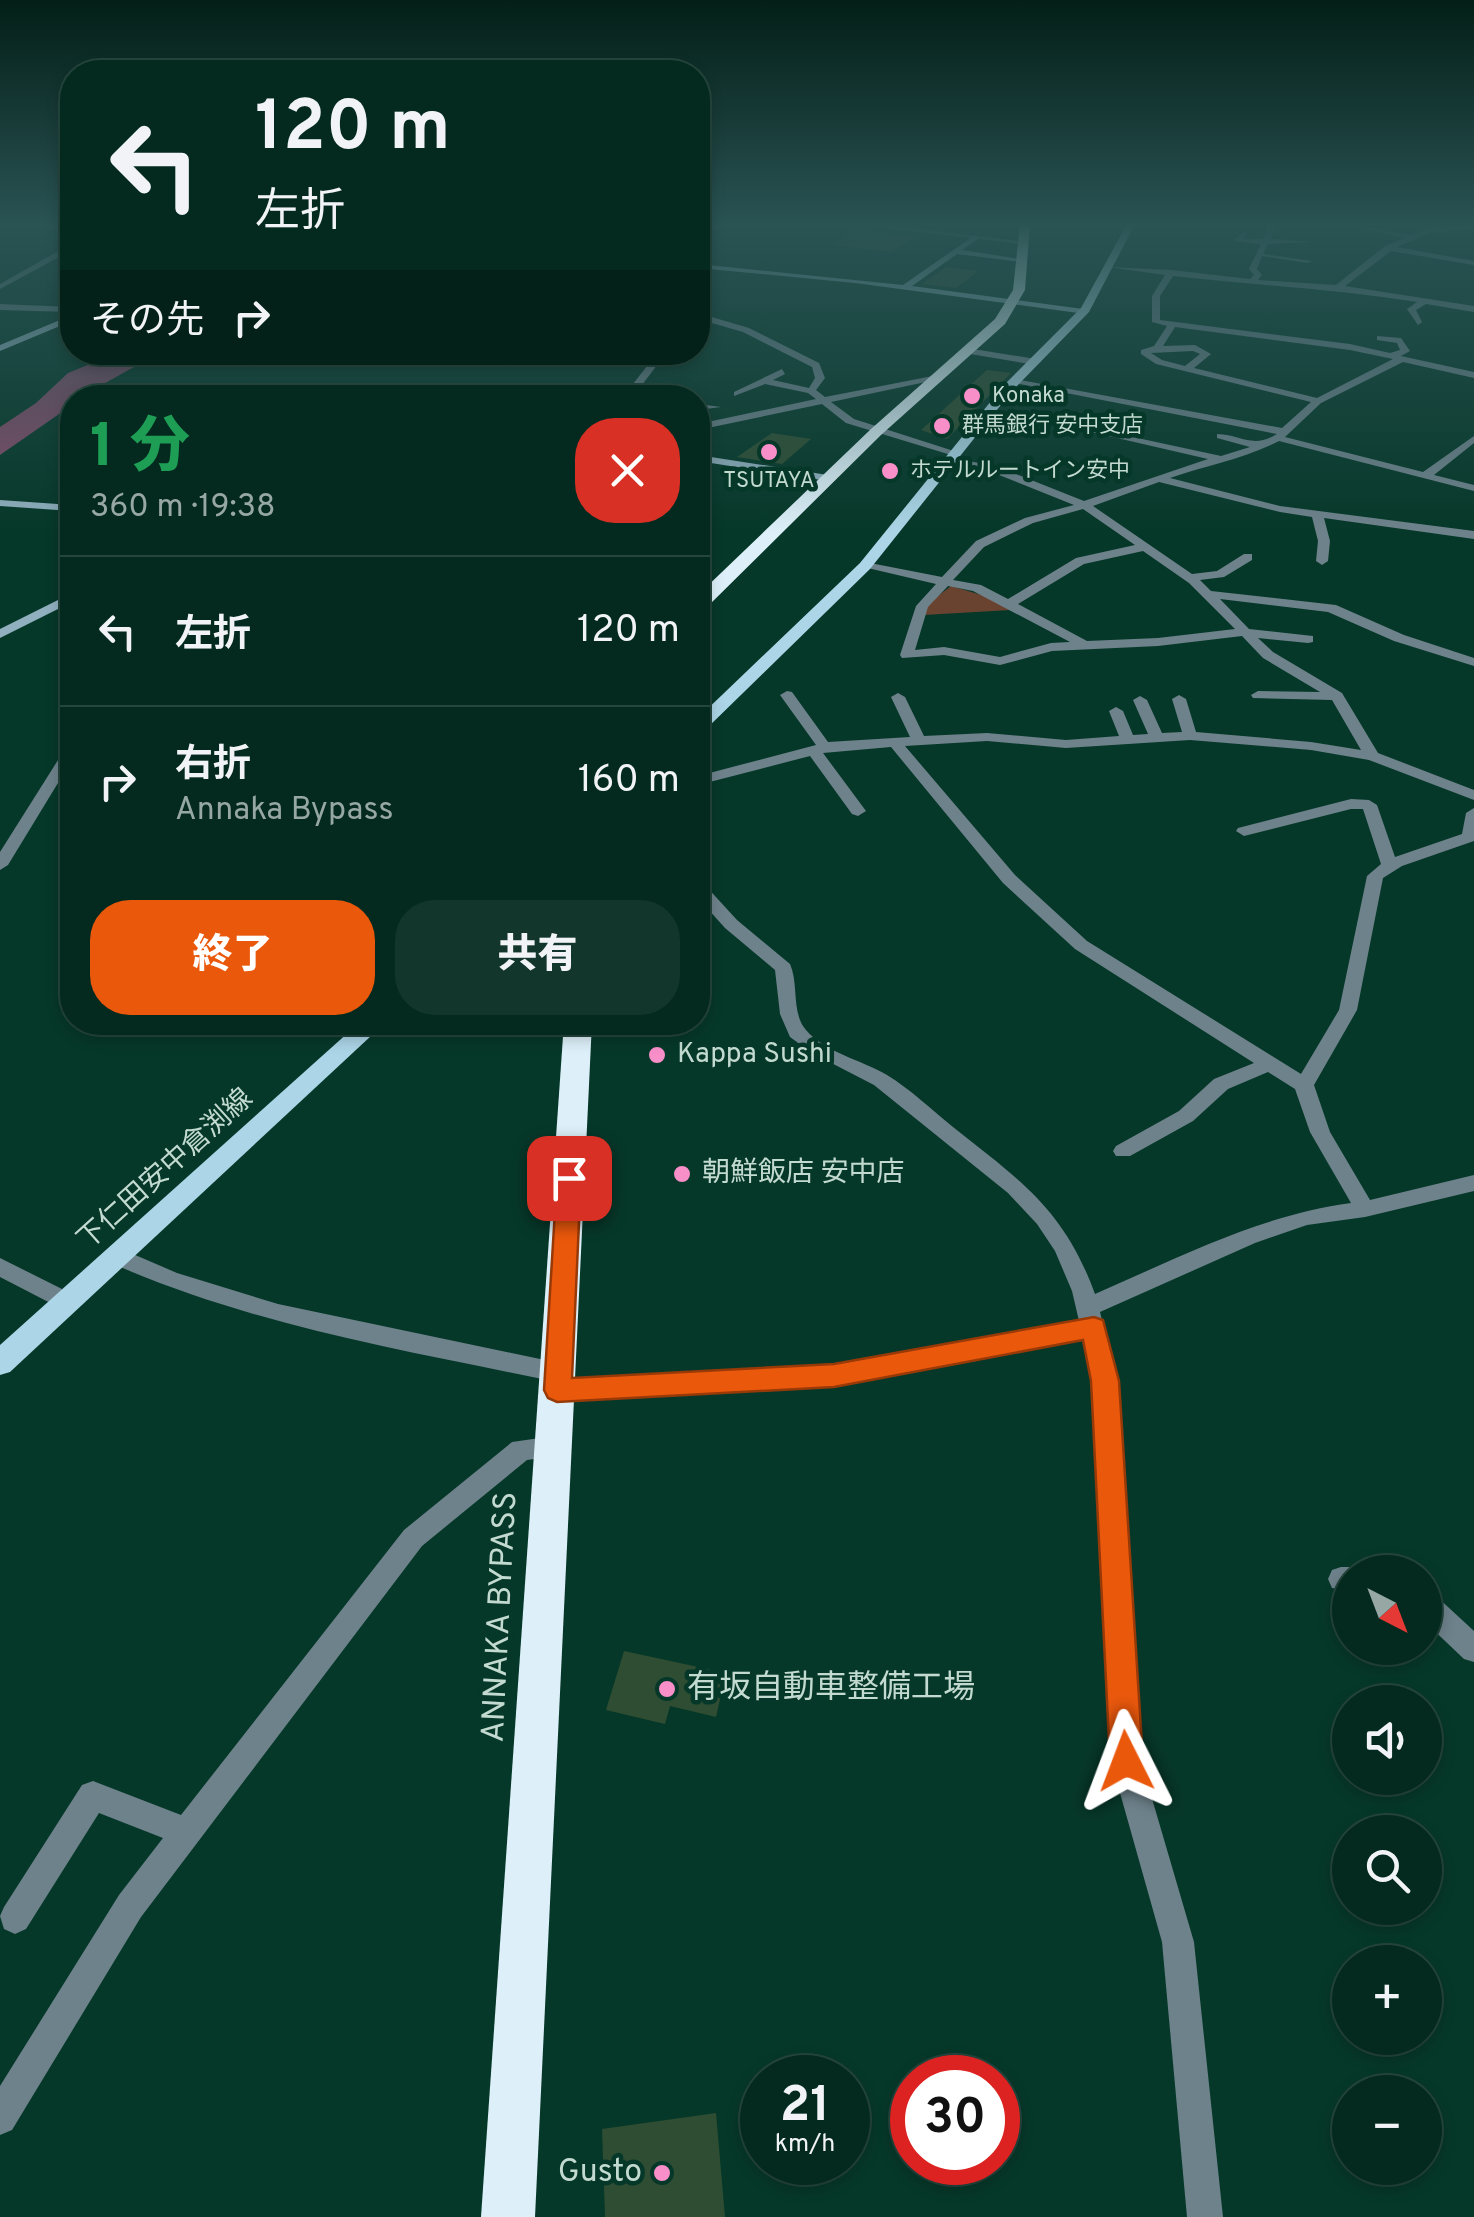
<!DOCTYPE html>
<html lang="ja">
<meta charset="utf-8">
<style>
body{margin:0;font-family:Overpass,"Noto Sans JP",sans-serif;background:#12362c;color:#f1f3f6;height:100vh;display:flex;flex-direction:column;font-size:38px;white-space:nowrap}
*{box-sizing:border-box;margin:0}
p{font-size:32px;color:#97a7a4}
.icon{flex:none;width:55px;height:55px;fill:none;stroke:currentColor;stroke-width:2;stroke-linecap:round;stroke-linejoin:round}
.map{position:relative;flex:1;overflow:hidden}
.drawer{position:absolute;left:60px;top:385px;width:650px;height:650px;display:flex;flex-direction:column;background:#042a1f;border-radius:40px;box-shadow:0 5px 15px #0003,0 0 0 2px #25463d}
.drawer>*{flex:none}
.hud{position:absolute;left:60px;top:60px;width:650px;height:305px;border-radius:40px;box-shadow:0 5px 15px #0003,0 0 0 2px #25463d;background:#042a1f;color:#f1f3f6;overflow:hidden}
.needle{width:65px;rotate:138deg}
.fabs{position:absolute;left:1332px;top:1555px;display:grid;gap:20px}
.fabs a{display:grid;place-items:center;width:110px;height:110px;border-radius:50%;background:#042a1f;box-shadow:0 5px 15px #0003,0 0 0 2px #25463d;font-size:50px}
.speed{position:absolute;left:740px;top:2055px;display:flex;gap:20px;font-size:50px;font-weight:700;text-align:center}
.speed>*{display:grid;place-content:center;width:130px;height:130px;border-radius:50%;background:#042a1f;box-shadow:0 5px 15px #0003,0 0 0 2px #25463d;line-height:1}
.speed small{font-size:25px;font-weight:400}
.speed .limit{border:15px solid #d22;background:#fff;color:#111}
.pin{position:absolute;display:grid;place-items:center;width:85px;height:85px;color:#fff;margin:-42px;border-radius:20px;box-shadow:0 5px 15px #0006}
.me{position:absolute;width:110px;margin:-55px;rotate:357deg;stroke-linejoin:round;filter:drop-shadow(0 0 8px #0008)}
.turn{display:flex;align-items:center;gap:35px;height:210px;padding:0 30px;font-size:45px}
.turn .icon{width:130px;height:130px;stroke-width:2.5}
.turn b{display:block;font-size:70px;line-height:85px}
.then{display:flex;align-items:center;height:95px;padding:0 30px;background:#0003;gap:20px;font-size:38px}
.round{display:grid;place-items:center;flex:none;width:105px;height:105px;border-radius:40px;background:#12362c}
.headline{display:flex;align-items:center;justify-content:space-between;height:170px;padding:0 30px}
h1{font-size:60px;font-weight:800;line-height:75px;color:#1e9e55}
.action{display:flex;gap:20px;margin-top:auto;padding:20px 30px}
.action a{flex:1;height:115px;border-radius:40px;background:#ea580c;color:#fff;font-size:40px;font-weight:800;line-height:115px;text-align:center}
.action a+a{background:#12362c;color:#f1f3f6}
ul{padding:0;list-style:none}
li{display:flex;align-items:center;gap:30px;height:150px;padding:0 30px;border-top:2px solid #25463d}
li div{flex:1}
li b{display:block;font-size:38px}
li em{font-style:normal}
.map>svg:first-child{display:block}
.green{fill:#694330}
.water{fill:#834c69}
.lines{fill:none;stroke-linecap:round;stroke-linejoin:round}
.river{fill:#834c69;fill-rule:evenodd}
.building{fill:#2e4d32}
.street{fill:#6e828b;fill-rule:evenodd}
.secondary{fill:#91b0bf;fill-rule:evenodd}
.primary{fill:#acd5e7;fill-rule:evenodd}
.highway{fill:#ddf0f9;fill-rule:evenodd}
.route{fill:#ea580c;stroke:#983908;stroke-width:2.5}
.poi-dot{fill:#f98fc9;stroke:#063829;stroke-width:4}
.labels{text-anchor:middle;dominant-baseline:central;stroke-width:9;stroke-linejoin:round;paint-order:stroke}
.far-poi-label{font-size:22px;fill:#c3dad0;stroke:#063829;text-anchor:start}
.poi-label{font-size:28px;fill:#c3dad0;stroke:#063829;text-anchor:start}
.street-label{font-size:28px;fill:#c3dad0;stroke:#063829}
.near-street-label{font-size:32px;fill:#c3dad0;stroke:#063829}
.near-poi-label{font-size:32px;fill:#c3dad0;stroke:#063829;text-anchor:start}
</style>
<div class="map">
<svg width="1474" height="2217" viewBox="0 0 1474 2217">
<rect width="100%" height="100%" fill="#063829"/>
<path class="green" d="M951,586L985,596L1010,610L924,615L925,606Z"/>
<path class="water" d="M117,353H160C144,360 83,398 72,398V405L0,455V427L36,403L68,373Z"/>
<g class="lines">
<path class="river" d="M712,224H732L698,236V228Z"/>
</g>
<g class="building">
<path d="M857,230L915,237L892,252L832,245Z"/>
<path d="M946,267L978,271L956,288L922,284Z"/>
<path d="M987,370L1011,373L947,439L921,430Z"/>
<path d="M772,433L811,439L782,464L737,457Z"/>
<path d="M624,1651L726,1673L716,1717L670,1706L665,1724L606,1710Z"/>
<path d="M716,2113L725,2217H605L602,2129Z"/>
</g>
<g class="lines">
<g class="street">
<path d="M29,224L72,225V229L26,228Z"/>
<path d="M852,224H875L1027,242L1023,244Z"/>
<path d="M1269,224H1277L1270,239L1312,242L1268,244L1263,254L1312,261L1308,263L1262,256L1257,269L1262,275L1258,280L1336,285L1385,246L1404,238L1342,224L1410,235L1433,227L1474,224V227L1468,229L1429,233L1397,247L1474,261V265L1391,251L1345,286L1474,306V312L1426,304L1416,310L1422,322L1418,325L1407,309L1417,302C1336,289 1254,285 1173,276L1160,296V320L1350,344L1390,353L1400,350L1397,343L1377,340V336L1401,338L1410,351L1401,356L1474,372V378L1403,362L1321,403L1285,437L1423,472L1474,436V443L1434,475L1474,485V491L1279,441C1244,459 1207,465 1170,478L1280,506L1474,531V539L1324,518L1330,541L1328,561L1322,565L1316,561L1318,541L1312,517L1280,512L1159,482L1093,506L1192,574L1217,571L1244,554H1252V560L1224,577L1200,580L1211,591L1336,605L1404,635L1474,658V666L1394,641L1328,612L1220,599L1249,629L1313,636V642L1308,643L1258,638L1273,652L1342,693L1378,753L1474,790V800L1369,760L1311,750L1190,740L1066,748L987,741L905,746L1015,875L1087,941L1301,1074L1339,1010L1367,876L1381,864L1363,809H1351L1244,836L1236,831L1238,828L1351,799L1369,800L1377,805L1395,857L1462,834L1466,813L1474,808V841L1402,866L1383,878L1357,1010L1314,1085L1330,1132L1370,1200L1474,1175V1191L1365,1217L1307,1225L1255,1243L1100,1312L1117,1381L1141,1761L1194,1942L1223,2217H1187L1162,1942L1111,1761L1093,1381L1083,1339L834,1385L557,1400L548,1397L545,1390L552,1381C402,1350 252,1325 111,1263L108,1257L111,1251L119,1248L177,1273L278,1304L559,1363L567,1366L571,1373L568,1379L834,1365L1079,1321L1072,1291L1055,1251L1037,1224L1008,1193L874,1085L812,1053L790,1037L780,1014L775,970L725,928L698,898V883L704,884L737,920L790,964C799,984 791,1013 806,1030C826,1053 862,1060 887,1075C910,1089 932,1110 953,1127C1021,1181 1064,1209 1095,1294C1178,1258 1260,1215 1351,1203L1310,1132L1295,1089L1268,1072L1228,1089L1193,1121L1130,1156H1116L1113,1151L1116,1146L1179,1111L1214,1079L1254,1063L1075,949L1003,883L891,747L823,753L866,811L858,816L852,814L810,756L698,785V776L816,745L780,695L787,691L792,692L828,742L910,737L891,697L898,693L905,697L924,736L987,733L1066,740L1119,736L1109,711L1116,707L1123,711L1133,735L1148,734L1133,700L1140,696L1147,700L1162,733L1182,732L1172,699L1179,695L1186,699L1196,732L1311,742L1361,750L1332,700L1253,698L1251,695L1258,691L1320,692L1263,658L1242,636L1158,646L1052,651L1000,665L944,655L902,658L900,655L916,606L936,584L859,566L865,562L942,577L976,541L1025,518L1074,505L989,471L945,461V457L996,466L1084,501L1208,459L1091,432V428L1221,456L1250,447L1217,438V434C1243,435 1252,449 1277,434L1009,382L1014,379L1282,428L1311,402L1156,364L1141,354V350L1154,346L1167,326L1152,322V296L1165,275L1108,267L1171,270L1250,279L1254,275L1249,269L1261,244L1233,241L1243,232L1247,234L1243,239H1263ZM1175,327L1350,350L1393,359L1317,398L1194,368L1211,354L1195,345L1163,346ZM1193,351L1200,354L1185,366L1162,360L1151,353ZM1083,509L1135,545L1076,558L1008,599L981,585L953,580L984,547L1033,523ZM1143,551L1189,583L1235,629L1158,638L1087,641L1018,604L1084,564ZM948,586L973,591L1070,642L1051,643L1000,657L944,647L915,650L928,607Z"/>
<path d="M69,245H72V250L0,289V284Z"/>
<path d="M0,304L72,307V312L0,310Z"/>
<path d="M698,313L749,328L819,363L825,378L816,390L825,397L943,374L940,379L831,402L854,419L960,453L951,455L846,423L822,404L698,430V424L816,399L808,393L765,384L734,396V392L782,369L785,374L773,380L809,388L815,378L812,367L743,332L698,319Z"/>
<path d="M967,348L1036,359L1041,362L1036,365L964,353Z"/>
<path d="M658,352H667L632,398H622Z"/>
<path d="M698,404L721,407L698,410Z"/>
<path d="M72,745V760L8,865L0,870V852L65,749Z"/>
<path d="M0,1258L76,1296L79,1302L76,1308L68,1311L60,1308L0,1277Z"/>
<path d="M554,1436L563,1439L566,1447L563,1455L527,1460L422,1546L141,1917L12,2130L0,2135V2086L119,1895L163,1838L99,1813L26,1929L15,1934L4,1929L0,1916L4,1907L82,1785L93,1781L181,1815L404,1530L512,1442Z"/>
<path d="M1341,1567H1350L1361,1572H1350V1591L1332,1588L1328,1579L1332,1570Z"/>
<path d="M1425,1591L1435,1595L1474,1631V1662L1464,1659L1425,1622Z"/>
</g>
<g class="secondary">
<path d="M975,235L978,239L962,250L1026,260L1022,262L957,254L912,286L1083,309L1086,314L855,283L698,268V264L903,285Z"/>
<path d="M72,315V321L0,351V345Z"/>
<path d="M698,455L828,475L833,478L828,481L698,461Z"/>
<path d="M0,500L72,505V511L0,506Z"/>
<path d="M72,593V602L0,638V629Z"/>
</g>
<g class="primary">
<path d="M1127,224H1135L1089,312L1012,391L870,569L704,731L698,732V718L860,563L1004,385L1081,308Z"/>
<path d="M360,1022H386L10,1372L0,1375V1345Z"/>
</g>
<g class="highway">
<path d="M1020,224H1030L1025,290L1005,324L881,435L705,609L698,611V595L871,429L995,319L1013,290Z"/>
<path d="M564,1022H592L535,2217H481Z"/>
</g>
</g>
<linearGradient id="sky" x2="0" y2="1"><stop stop-color="#031f17"/><stop offset="0.42" stop-color="#2a5354"/><stop offset="1" stop-color="#2a5354" stop-opacity="0"/></linearGradient>
<rect width="1474" height="534" fill="url(#sky)"/>
<path class="route" d="M569,1169L581,1178L572,1378L834,1364L1094,1317L1103,1320L1119,1381L1143,1761L1138,1773L1126,1778L1115,1773L1110,1761L1091,1381L1083,1340L834,1387L557,1402L548,1398L544,1390L557,1178Z"/>
<g class="poi-dot">
<circle cx="972" cy="396" r="10"/>
<circle cx="942" cy="426" r="10"/>
<circle cx="769" cy="452" r="10"/>
<circle cx="890" cy="471" r="10"/>
<circle cx="657" cy="1055" r="10"/>
<circle cx="682" cy="1174" r="10"/>
<circle cx="667" cy="1689" r="10"/>
<circle cx="662" cy="2173" r="10"/>
</g>
<g class="labels">
<g class="far-poi-label">
<text x="992" y="396">Konaka</text>
<text x="962" y="426">群馬銀行 安中支店</text>
<text x="910" y="471">ホテルルートイン安中</text>
<text x="769" y="481" text-anchor="middle">TSUTAYA</text>
</g>
<g class="poi-label">
<text x="677" y="1055">Kappa Sushi</text>
<text x="702" y="1174">朝鮮飯店 安中店</text>
</g>
<g class="street-label">
<text transform="translate(166 1170) rotate(-42)">下仁田安中倉渕線</text>
</g>
<g class="near-street-label">
<text transform="translate(501 1617) rotate(-87)">ANNAKA BYPASS</text>
</g>
<g class="near-poi-label">
<text x="687" y="1689">有坂自動車整備工場</text>
<text x="642" y="2173" text-anchor="end">Gusto</text>
</g>
</g>
</svg>
<div class="fabs">
<a><svg class="needle" viewBox="-14 -14 28 28"><path d="M0-13l5 13h-10z" fill="#e53935"/><path d="M0 13l5-13h-10z" fill="#97a7a4"/></svg></a>
<a><svg class="icon" aria-label="sound" viewBox="0 0 24 24"><path d="M4 9h4l5-4v14l-5-4H4zM17 9q2 3 0 6"/></svg></a>
<a><svg class="icon" aria-label="search" viewBox="0 0 24 24"><circle cx="10" cy="10" r="6"/><path d="M15 15l6 6"/></svg></a>
<a>+</a>
<a>−</a>
</div>
<div class="speed"><div>21<small>km/h</small></div><div class="limit">30</div></div>
<div class="pin" style="left:569px;top:1178px;background:#d93025"><svg class="icon" aria-label="arrive" viewBox="0 0 24 24"><path d="M6 21V4h12l-3 4 3 4H6"/></svg></div>
<svg class="me" style="left:1126px;top:1761px" viewBox="-20 -20 40 40"><path d="M0-17L14 15 0 8-14 15z" fill="#ea580c" stroke="#fff" stroke-width="4"/></svg>
<div class="hud">
<div class="turn"><svg class="icon" aria-label="left" viewBox="0 0 24 24"><path d="M17 20v-9H6M10 6l-5 5 5 5"/></svg><div><b>120 m</b>左折</div></div>
<div class="then">その先<svg class="icon" aria-label="right" viewBox="0 0 24 24"><path d="M7 20v-9h11M14 6l5 5-5 5"/></svg></div>
</div>
<section class="drawer">
<div class="headline"><div><h1>1 分</h1><p>360 m · 19:38</p></div><a class="round" style="background:#d93025;color:#fff"><svg class="icon" aria-label="close" viewBox="0 0 24 24"><path d="M6 6l12 12M18 6L6 18"/></svg></a></div>
<ul>
<li><svg class="icon" aria-label="left" viewBox="0 0 24 24"><path d="M17 20v-9H6M10 6l-5 5 5 5"/></svg><div><b>左折</b></div><em>120 m</em></li>
<li><svg class="icon" aria-label="right" viewBox="0 0 24 24"><path d="M7 20v-9h11M14 6l5 5-5 5"/></svg><div><b>右折</b><p>Annaka Bypass</p></div><em>160 m</em></li>
</ul>
<div class="action"><a>終了</a><a>共有</a></div>
</section>
</div>
